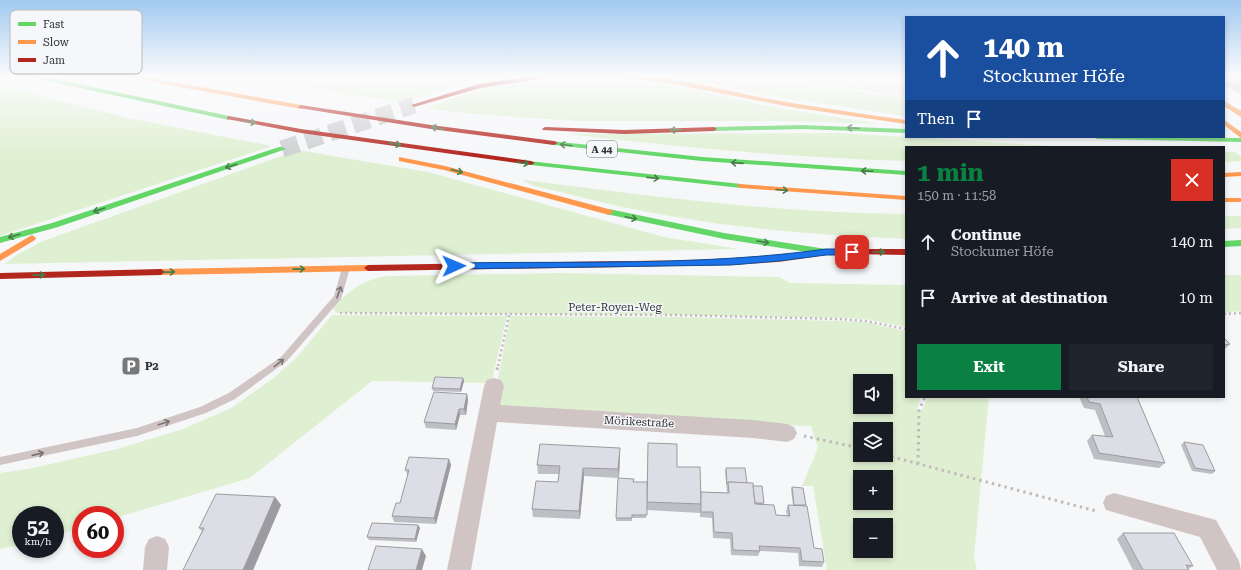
<!DOCTYPE html>
<meta charset="utf-8">
<style>
body{margin:0;font-family:"Roboto Serif",serif;background:#20242c;color:#f1f3f6;height:100vh;display:flex;flex-direction:column;font-size:15px;white-space:nowrap}
*{box-sizing:border-box;margin:0}
p{font-size:13px;color:#9ea1a6}
.icon{flex:none;width:22px;height:22px;fill:none;stroke:currentColor;stroke-width:2;stroke-linecap:round;stroke-linejoin:round}
.map{position:relative;flex:1;overflow:hidden}
.drawer{position:absolute;left:905px;top:146px;width:320px;height:252px;display:flex;flex-direction:column;background:#171b24;border-radius:0px;box-shadow:0 2px 6px #0003}
.drawer>*{flex:none}
.guide{position:absolute;left:905px;top:16px;width:320px;height:122px;border-radius:0px;box-shadow:0 2px 6px #0003;background:#1a4fa0;color:#fff;overflow:hidden}
.fabs{position:absolute;left:853px;top:374px;display:grid;gap:8px}
.fabs a{display:grid;place-items:center;width:40px;height:40px;border-radius:0px;background:#171b24;box-shadow:0 2px 6px #0003;font-size:20px}
.speed{position:absolute;left:12px;top:506px;display:flex;gap:8px;font-size:20px;font-weight:700;text-align:center}
.speed>*{display:grid;place-content:center;width:52px;height:52px;border-radius:50%;background:#171b24;box-shadow:0 2px 6px #0003;line-height:1}
.speed small{font-size:10px;font-weight:400}
.speed .limit{border:6px solid #d22;background:#fff;color:#111}
.pin{position:absolute;display:grid;place-items:center;width:34px;height:34px;color:#fff;margin:-17px;border-radius:8px;box-shadow:0 2px 6px #0006}
.me{position:absolute;width:44px;margin:-22px;rotate:89deg;stroke-linejoin:round;filter:drop-shadow(0 0 3px #0008)}
.turn{display:flex;align-items:center;gap:14px;height:84px;padding:0 12px;font-size:18px}
.turn .icon{width:52px;height:52px;stroke-width:2.5}
.turn b{display:block;font-size:28px;line-height:34px}
.then{display:flex;align-items:center;height:38px;padding:0 12px;background:#0003;gap:8px;font-size:15px}
.round{display:grid;place-items:center;flex:none;width:42px;height:42px;border-radius:0px;background:#20242c}
.overview{display:flex;align-items:center;justify-content:space-between;height:68px;padding:0 12px}
h1{font-size:24px;font-weight:700;line-height:30px;color:#0b8043}
.primary-button{display:flex;gap:8px;margin-top:auto;padding:8px 12px}
.primary-button a{flex:1;height:46px;border-radius:0px;background:#0b8043;color:#fff;font-size:16px;font-weight:700;line-height:46px;text-align:center}
.primary-button a+a{background:#20242c;color:#f1f3f6}
ul{padding:0;list-style:none}
li{display:flex;align-items:center;gap:12px;height:56px;padding:0 12px}
li div{flex:1}
li b{display:block;font-size:15px}
li em{font-style:normal}
.map>svg:first-child{display:block}
.green{fill:#dff0d2;fill-rule:evenodd}
.lines{fill:none;stroke-linecap:round;stroke-linejoin:round}
.primary-tunnel{stroke:#cfd0d2;stroke-width:17;stroke-dasharray:17 8;stroke-linecap:butt}
.path-far2{stroke:#c2babb;stroke-width:2;stroke-dasharray:1.5 2.5;stroke-linecap:butt}
.path-far1{stroke:#c2babb;stroke-width:2.5;stroke-dasharray:2 3;stroke-linecap:butt}
.path{stroke:#c2babb;stroke-width:3;stroke-dasharray:2.5 4;stroke-linecap:butt}
.lane{fill:#d1c4c5;fill-rule:evenodd}
.street{fill:#d1c4c5;fill-rule:evenodd}
.fast{fill:#63d668;fill-rule:evenodd}
.slow{fill:#ff974d;fill-rule:evenodd}
.jam{fill:#b3261e;fill-rule:evenodd}
.wall{fill:#bebfc5}
.shaded-wall{fill:#9b9ba0}
.building{fill:#dddee5;stroke:#9b9ba0}
.oneway{stroke:#487c4b}
.oneway2{stroke:#7a7475}
.route{fill:#1a73e8;stroke:#114b97}
.labels{text-anchor:middle;dominant-baseline:central;stroke-width:3;stroke-linejoin:round;paint-order:stroke}
.shield{fill:#f5f7fa;stroke:#6c6e6f;stroke-width:1}
.shield-label{font-size:10px;font-weight:bold;fill:#323334}
.street-label{font-size:11px;fill:#323334;stroke:#f5f7fa}
.poi-label{font-size:11px;font-weight:bold;fill:#323334;stroke:#f5f7fa;text-anchor:start}
.key{fill:#f5f7fa;stroke:#babcbf;stroke-width:1}
.key-label{font-size:11px;fill:#323334}
</style>
<div class="map">
<svg width="1241" height="570" viewBox="0 0 1241 570">
<rect width="100%" height="100%" fill="#f6f7f9"/>
<g class="green">
<path d="M237,76H497L457,85L401,102Z"/>
<path d="M671,76H764L825,87L906,97V116L785,98Z"/>
<path d="M789,76H906V94Z"/>
<path d="M579,78L631,81L693,90L772,107L880,124L787,121H577L463,113L427,108C477,88 526,82 579,78Z"/>
<path d="M0,86L128,118L272,146L0,236Z"/>
<path d="M842,133L1070,147H906V161C793,158 680,147 567,134Z"/>
<path d="M298,150L428,172L664,237L739,249L4,264L20,253L43,241Z"/>
<path d="M1224,152H1235L1241,157V161L1224,162Z"/>
<path d="M523,180C650,196 777,213 906,214V239C790,234 681,224 569,194C558,191 530,187 523,180Z"/>
<path d="M1224,216H1241V228L1224,229Z"/>
<path d="M559,273L779,277L790,283L906,285V327L865,319L840,318L673,315L336,313L333,308C349,290 364,279 388,276Z"/>
<path d="M1224,275H1241V311L1224,313Z"/>
<path d="M332,315L507,316L492,380L487,383L372,381L250,478L115,518V515H81V528L55,535V515H21V545L0,549V473L28,469L117,449L183,429L231,408L275,377L298,356Z"/>
<path d="M510,316L673,317L841,321L866,322L906,331V397H921L917,409L922,410L928,397H989L974,557L977,570H827L813,486H802L818,448L811,426L507,413L494,399ZM860,381H886V407H860ZM860,429H886V455H860ZM860,477H886V503H860ZM860,525H886V551H860Z"/>
</g>
<g class="lines">
<path class="primary-tunnel" d="M282,149L414,105"/>
<path class="path-far2" d="M779,76L906,95"/>
<g class="path-far1">
<path d="M340,313L673,315L840,319L866,321L906,329"/>
<path d="M1224,314L1241,313"/>
<path d="M498,366L509,315"/>
</g>
<g class="path">
<path d="M497,370L498,365"/>
<path d="M804,436L860,448"/>
<path d="M885,455L1096,511"/>
<path d="M918,464L919,410L925,397"/>
</g>
<path class="lane" d="M346,265L350,268L341,299L287,361L235,399L206,413L137,436L0,465V457L137,428L200,407L229,393L281,357L334,296L342,268Z"/>
<g class="street">
<path d="M494,378L501,380L504,386L500,405L753,420L787,424L794,427L797,433L794,439L787,442L753,438L497,422L471,570H447L484,386L487,380Z"/>
<path d="M1114,493L1216,520L1239,561L1241,570H1217L1200,537L1106,510L1103,503L1106,496Z"/>
<path d="M157,536L165,539L169,547L167,570H143L145,547L149,539Z"/>
</g>
<g class="fast">
<path d="M30,76H41L229,116L232,118L229,120L33,78Z"/>
<path d="M802,125L906,129V133L802,129L714,131L711,129L714,127Z"/>
<path d="M1093,137L1241,138V142L1097,139Z"/>
<path d="M551,141L702,157L906,171V175L702,161L554,145H551Z"/>
<path d="M279,147H282L286,149L58,227L0,243V237L52,223Z"/>
<path d="M528,161L741,184L745,186L741,188L531,165L527,163Z"/>
<path d="M609,209L724,233L826,249L830,252L826,255L724,239L606,214L605,212L606,210Z"/>
<path d="M1241,240V246L1224,247V241Z"/>
</g>
<g class="slow">
<path d="M128,76H140L301,105L304,107L301,109L131,78Z"/>
<path d="M617,76C663,73 713,88 758,97C807,106 857,113 906,120V124L791,107L668,83L620,78Z"/>
<path d="M1224,101L1241,111V117L1224,106Z"/>
<path d="M1224,120L1241,132V138L1224,125Z"/>
<path d="M399,157L445,166L612,210L613,212L609,215L444,170L399,161Z"/>
<path d="M1241,172V176L1224,177V173Z"/>
<path d="M738,184L906,196V200L741,188L737,186Z"/>
<rect x="1224" y="198" width="17" height="4"/>
<path d="M32,235L36,238L35,240L0,261V254Z"/>
<path d="M826,249H853L857,252L853,255H826L780,262L731,265L628,267L624,264L628,261L731,259L780,256Z"/>
<path d="M368,265L372,268L368,271L161,275L157,272L161,269Z"/>
</g>
<g class="jam">
<path d="M534,76H548L545,78L480,88L414,107L411,105L479,84Z"/>
<path d="M301,105L431,125L554,141L558,143L554,145L431,129L299,108L298,107Z"/>
<path d="M229,116L301,129L531,161L535,163L531,165L301,133L227,119V117Z"/>
<path d="M545,127L624,130L714,127L717,129L714,131L624,134L543,130L542,129Z"/>
<path d="M853,249H906V255L850,254L849,252Z"/>
<path d="M628,261L632,264L628,267L368,271L364,268L368,265Z"/>
<path d="M161,269L165,272L161,275L0,279V273Z"/>
</g>
</g>
<g class="wall">
<path d="M1241,77V94L1225,85L1229,79Z"/>
<path d="M1224,338L1230,344L1224,350Z"/>
<path d="M463,378L464,381L461,392L433,391L432,388Z"/>
<path d="M467,394L468,400L466,415H460L456,430L426,428L424,422Z"/>
<path d="M1079,397H1137L1165,463L1159,468L1094,459L1087,441L1092,435L1105,436L1095,410L1084,408Z"/>
<path d="M1184,442L1215,471L1212,474L1192,471L1181,445Z"/>
<path d="M620,448L619,478L584,476L580,519L533,517L532,509L558,482L559,474H538L537,465Z"/>
<path d="M648,451L677,467L701,492L727,493L725,471L726,468L747,483L753,486L764,503V504L776,515L787,516L786,511L788,505H793L791,490L792,487L806,505L814,548L824,562L822,567L799,566L798,553L760,551L758,556L731,555L730,539L713,538L712,518L700,517V513L647,510L646,518H632V521H616L618,478L634,482H647Z"/>
<path d="M449,459L451,465L436,524L394,522L392,516L400,503L408,476L405,470Z"/>
<path d="M275,497L281,505L253,570H183L202,531L199,528Z"/>
<path d="M418,525L420,528L416,542L369,540L367,537Z"/>
<path d="M1123,533L1193,566L1188,569L1189,570H1133L1117,539Z"/>
</g>
<g class="shaded-wall">
<path d="M463,378L464,381L461,392L460,389Z"/>
<path d="M467,394L468,400L466,415L464,409Z"/>
<path d="M459,409L460,415L456,430L455,424Z"/>
<path d="M620,448V456L619,478L618,469Z"/>
<path d="M449,459L451,465L436,524L434,518Z"/>
<path d="M583,468L584,476L580,519L579,511Z"/>
<path d="M275,497L281,505L253,570H243Z"/>
<path d="M418,525L420,528L416,542L415,539Z"/>
<path d="M422,549L426,556L422,570H416Z"/>
</g>
<g class="building">
<path d="M1241,77V86L1229,79Z"/>
<path d="M1224,338L1230,344L1224,345Z"/>
<path d="M435,377L463,378L460,389L432,388Z"/>
<path d="M434,392L467,394L464,409H459L455,424L424,422Z"/>
<path d="M1087,397H1137L1165,463L1099,453L1092,435L1113,437L1100,404L1089,402Z"/>
<path d="M1184,442L1203,445L1215,471L1195,468Z"/>
<path d="M648,443L677,444V467H700L701,504L647,502Z"/>
<path d="M540,444L620,448L618,469L583,468L579,511L532,509L536,481L558,482L560,466L537,465Z"/>
<path d="M409,457L449,459L434,518L392,516L396,503H400L409,470H405Z"/>
<path d="M726,468H745L747,483L728,482L727,484Z"/>
<path d="M618,478L634,479L633,482H647V515H632V518H616Z"/>
<path d="M728,482L753,483L755,504L774,505L776,515L790,516L788,505L807,506L814,548L822,549L824,562L802,561L800,548L759,546L760,551L733,550L732,533L714,532L713,512H701V492L729,493Z"/>
<path d="M753,486H762L764,503H755Z"/>
<path d="M792,487L803,488L806,505H794Z"/>
<path d="M216,494L275,497L243,570H183L204,528H199Z"/>
<path d="M372,523L418,525L415,539L367,537Z"/>
<path d="M1123,533H1174L1193,566L1186,565L1189,570H1143Z"/>
<path d="M376,546L422,549L416,570H368Z"/>
</g>
<defs><path id="oneway-shaft" d="M-6 0H5M1.5-3L5.5 0L1.5 3" fill="none" stroke-width="1.6" stroke-linecap="round" stroke-linejoin="round"/></defs>
<g class="oneway">
<use href="#oneway-shaft" transform="translate(250 122) rotate(9)"/>
<use href="#oneway-shaft" transform="translate(437 128) rotate(-172)"/>
<use href="#oneway-shaft" transform="translate(853 128) rotate(-177)"/>
<use href="#oneway-shaft" transform="translate(676 130) rotate(178)"/>
<use href="#oneway-shaft" transform="translate(395 144) rotate(8)"/>
<use href="#oneway-shaft" transform="translate(566 145) rotate(-173)"/>
<use href="#oneway-shaft" transform="translate(523 163) rotate(8)"/>
<use href="#oneway-shaft" transform="translate(737 163) rotate(-176)"/>
<use href="#oneway-shaft" transform="translate(231 166) rotate(162)"/>
<use href="#oneway-shaft" transform="translate(457 171) rotate(15)"/>
<use href="#oneway-shaft" transform="translate(867 171) rotate(-178)"/>
<use href="#oneway-shaft" transform="translate(653 178) rotate(6)"/>
<use href="#oneway-shaft" transform="translate(782 190) rotate(5)"/>
<use href="#oneway-shaft" transform="translate(99 210) rotate(161)"/>
<use href="#oneway-shaft" transform="translate(631 218) rotate(12)"/>
<use href="#oneway-shaft" transform="translate(14 236) rotate(164)"/>
<use href="#oneway-shaft" transform="translate(763 242) rotate(9)"/>
<use href="#oneway-shaft" transform="translate(879 252)"/>
<use href="#oneway-shaft" transform="translate(299 269) rotate(-1)"/>
<use href="#oneway-shaft" transform="translate(169 272) rotate(-1)"/>
<use href="#oneway-shaft" transform="translate(39 275) rotate(-1)"/>
</g>
<g class="oneway2">
<use href="#oneway-shaft" transform="translate(339 292) rotate(-70)"/>
<use href="#oneway-shaft" transform="translate(279 363) rotate(-38)"/>
<use href="#oneway-shaft" transform="translate(164 423) rotate(-18)"/>
<use href="#oneway-shaft" transform="translate(38 454) rotate(-13)"/>
</g>
<linearGradient id="sky" x2="0" y2="1"><stop stop-color="#a1c9f0"/><stop offset="0.49" stop-color="#fbfbfc"/><stop offset="1" stop-color="#fbfbfc" stop-opacity="0"/></linearGradient>
<rect width="1241" height="156" fill="url(#sky)"/>
<path class="route" d="M826,249H852L857,252L852,255H826L780,261L731,265L454,269L450,266L454,263C577,261 704,266 826,249Z"/>
<defs>
<g id="parking-square" transform="scale(1)"><rect x="-9" y="-9" width="18" height="18" rx="4" fill="#777879" stroke="#f5f7fa"/><path d="M-3.5-5.5H1a3.5 3.5 0 0 1 0 7H-1V5.5H-3.5ZM-1-3.4V-.6H.8a1.4 1.4 0 0 0 0-2.8Z" fill="#fff"/></g>
</defs>
<g fill-rule="evenodd">
<use href="#parking-square" x="131" y="366"/>
</g>
<g class="labels">
<rect class="shield" x="587" y="141" width="30" height="16" rx="3"/>
<g class="shield-label">
<text x="602" y="149">A 44</text>
</g>
<g class="street-label">
<text x="615" y="307">Peter-Royen-Weg</text>
<text transform="translate(639 422) rotate(3)">Mörikestraße</text>
</g>
<g class="poi-label">
<text x="145" y="366">P2</text>
</g>
</g>
<rect x="10" y="10" width="132" height="64" rx="6" class="key"/>
<rect x="18" y="22" width="18" height="4" fill="#63d668"/>
<rect x="18" y="40" width="18" height="4" fill="#ff974d"/>
<rect x="18" y="58" width="18" height="4" fill="#b3261e"/>
<g class="key-label">
<text x="43" y="28">Fast</text>
<text x="43" y="46">Slow</text>
<text x="43" y="64">Jam</text>
</g>
</svg>
<div class="fabs">
<a><svg class="icon" aria-label="sound" viewBox="0 0 24 24"><path d="M4 9h4l5-4v14l-5-4H4zM17 9q2 3 0 6"/></svg></a>
<a><svg class="icon" aria-label="layers" viewBox="0 0 24 24"><path d="M12 4l9 5-9 5-9-5zM3 14l9 5 9-5"/></svg></a>
<a>+</a>
<a>−</a>
</div>
<div class="speed"><div>52<small>km/h</small></div><div class="limit">60</div></div>
<div class="pin" style="left:852px;top:252px;background:#d93025"><svg class="icon" aria-label="arrive" viewBox="0 0 24 24"><path d="M6 21V4h12l-3 4 3 4H6"/></svg></div>
<svg class="me" style="left:454px;top:266px" viewBox="-20 -20 40 40"><path d="M0-17L14 15 0 8-14 15z" fill="#1a73e8" stroke="#fff" stroke-width="4"/></svg>
<div class="guide">
<div class="turn"><svg class="icon" aria-label="ahead" viewBox="0 0 24 24"><path d="M12 20V5M6 11l6-6 6 6"/></svg><div><b>140 m</b>Stockumer Höfe</div></div>
<div class="then">Then<svg class="icon" aria-label="arrive" viewBox="0 0 24 24"><path d="M6 21V4h12l-3 4 3 4H6"/></svg></div>
</div>
<section class="drawer">
<div class="overview"><div><h1>1 min</h1><p>150 m · 11:58</p></div><a class="round" style="background:#d93025;color:#fff"><svg class="icon" aria-label="close" viewBox="0 0 24 24"><path d="M6 6l12 12M18 6L6 18"/></svg></a></div>
<ul>
<li><svg class="icon" aria-label="ahead" viewBox="0 0 24 24"><path d="M12 20V5M6 11l6-6 6 6"/></svg><div><b>Continue</b><p>Stockumer Höfe</p></div><em>140 m</em></li>
<li><svg class="icon" aria-label="arrive" viewBox="0 0 24 24"><path d="M6 21V4h12l-3 4 3 4H6"/></svg><div><b>Arrive at destination</b></div><em>10 m</em></li>
</ul>
<div class="primary-button"><a>Exit</a><a>Share</a></div>
</section>
</div>
